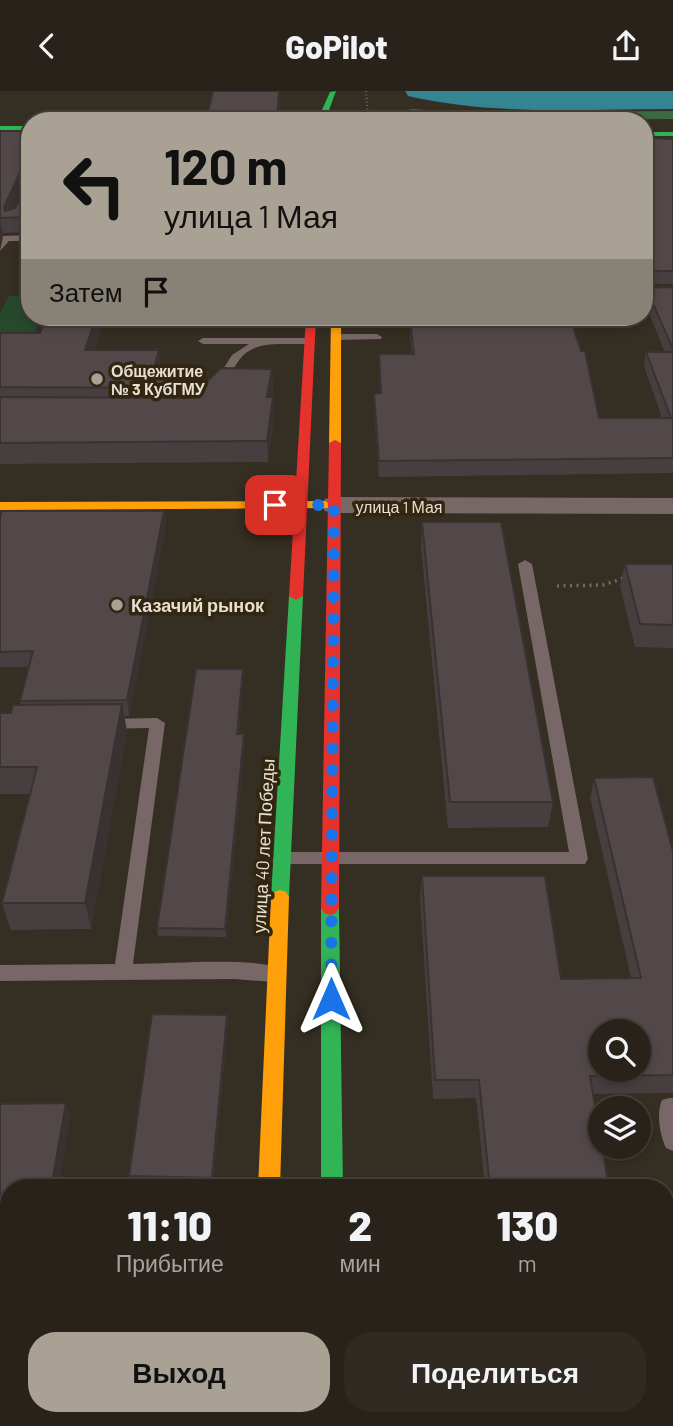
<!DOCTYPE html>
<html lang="ru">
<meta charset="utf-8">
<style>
body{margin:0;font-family:Barlow,sans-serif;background:#302a23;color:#f1f3f6;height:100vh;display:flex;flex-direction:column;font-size:26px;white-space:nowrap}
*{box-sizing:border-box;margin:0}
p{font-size:23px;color:#a5a4a2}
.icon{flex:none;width:38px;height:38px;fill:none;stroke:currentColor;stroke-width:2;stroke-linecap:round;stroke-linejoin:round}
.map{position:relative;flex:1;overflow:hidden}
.details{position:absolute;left:0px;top:1088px;width:674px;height:247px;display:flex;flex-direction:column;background:#28221a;border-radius:28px 28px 0 0;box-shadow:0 4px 10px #0003,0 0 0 2px #443f39}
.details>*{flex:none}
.banner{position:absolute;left:21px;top:21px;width:632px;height:214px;border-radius:28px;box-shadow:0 4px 10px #0003,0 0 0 2px #443f39;background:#a9a294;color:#111;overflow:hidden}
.fabs{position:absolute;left:588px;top:928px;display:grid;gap:14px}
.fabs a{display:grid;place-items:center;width:63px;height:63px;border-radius:50%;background:#28221a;box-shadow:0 4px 10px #0003,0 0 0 2px #443f39;font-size:35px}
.pin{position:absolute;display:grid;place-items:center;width:60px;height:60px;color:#fff;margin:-30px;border-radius:14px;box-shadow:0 4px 10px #0006}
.me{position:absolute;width:77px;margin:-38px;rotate:0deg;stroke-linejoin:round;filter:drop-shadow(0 0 5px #0008)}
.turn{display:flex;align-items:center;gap:24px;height:147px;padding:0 28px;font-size:32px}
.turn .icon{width:91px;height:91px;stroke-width:2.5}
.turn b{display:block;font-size:49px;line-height:60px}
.then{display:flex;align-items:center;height:66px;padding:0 28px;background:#0003;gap:14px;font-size:26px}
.eta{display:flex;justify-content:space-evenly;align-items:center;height:119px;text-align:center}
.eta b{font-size:42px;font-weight:800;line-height:49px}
.primary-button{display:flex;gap:14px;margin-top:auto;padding:14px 28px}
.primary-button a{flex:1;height:80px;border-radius:28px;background:#a9a294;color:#111;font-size:28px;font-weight:800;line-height:80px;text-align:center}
.primary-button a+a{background:#302a23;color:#f1f3f6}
header{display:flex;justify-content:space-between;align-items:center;height:91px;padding:0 28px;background:#28221a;font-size:32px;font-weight:800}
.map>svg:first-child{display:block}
.green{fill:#26492c}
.forest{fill:#3d6a45}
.water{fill:#348591}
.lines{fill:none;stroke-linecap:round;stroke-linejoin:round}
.path-far2{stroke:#746965;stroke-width:2;stroke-dasharray:1 2.5;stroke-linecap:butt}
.path-far1{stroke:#746965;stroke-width:3.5;stroke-dasharray:2 4.5;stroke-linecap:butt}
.path{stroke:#746965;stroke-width:6;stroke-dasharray:2.5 7;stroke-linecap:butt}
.lane{fill:#776766;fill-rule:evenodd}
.street{fill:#776766;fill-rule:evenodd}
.fast{fill:#30b455;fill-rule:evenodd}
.slow{fill:#ff9f0a;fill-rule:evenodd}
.jam{fill:#e5322d;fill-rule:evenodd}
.wall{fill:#473e3f;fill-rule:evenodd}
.shaded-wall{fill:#393233}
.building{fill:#524849;stroke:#393233;stroke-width:2;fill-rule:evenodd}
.route{stroke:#1a73e8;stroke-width:12;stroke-dasharray:0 21.6}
.poi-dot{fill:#a9a294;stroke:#322610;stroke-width:2.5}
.labels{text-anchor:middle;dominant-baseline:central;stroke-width:7;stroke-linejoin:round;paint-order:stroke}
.far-poi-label{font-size:16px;font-weight:bold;fill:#e7e0d2;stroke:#322610;text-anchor:start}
.far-street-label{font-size:16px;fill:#e7e0d2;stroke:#322610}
.poi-label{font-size:18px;font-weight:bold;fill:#e7e0d2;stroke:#322610;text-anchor:start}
.street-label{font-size:18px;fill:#e7e0d2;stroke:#322610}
</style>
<header><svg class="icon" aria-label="back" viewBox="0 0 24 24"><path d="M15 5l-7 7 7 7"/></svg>GoPilot<svg class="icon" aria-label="share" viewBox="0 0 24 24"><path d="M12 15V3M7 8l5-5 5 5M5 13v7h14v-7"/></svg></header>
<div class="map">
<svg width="673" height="1335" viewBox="0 0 673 1335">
<rect width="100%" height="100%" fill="#352e22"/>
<path class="green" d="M9,205H30V226H42L34,242H0V222Z"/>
<path class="forest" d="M412,18L465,22L673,20V28L403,30L399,21Z"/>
<path class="water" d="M405,0H673V18C585,18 494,25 408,5Z"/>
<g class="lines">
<g class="path-far2">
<path d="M366,0L368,27L376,30"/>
<path d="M46,24H213"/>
<path d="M274,24L293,23"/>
</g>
<path class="path-far1" d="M557,495L603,494L624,487"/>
<path class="path" d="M665,1111H673"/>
<g class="lane">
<path d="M30,144V150H9L0,160L3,145Z"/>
<path d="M377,243L382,246L381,248L336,249L331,246L336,243Z"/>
<path d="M309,247L314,250L313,252C289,256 257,246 240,268C233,277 228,287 222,296L218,297L213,294L232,264L249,253H203L198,250L203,247Z"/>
<path d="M525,469L532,473L588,768L585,773H276L273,768L276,763L282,761H569L518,473Z"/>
<path d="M157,627L165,632L133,873C171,873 247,866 281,877L283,883L281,889L274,891L234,888L0,890V874L115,873L149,637L104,638L96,633L104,628Z"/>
<path d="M669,1007H673V1060L666,1057C660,1045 656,1022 662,1009Z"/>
</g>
<g class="street">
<rect x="644" y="196" width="29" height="12"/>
<path d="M334,406L673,407V423L334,422L325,420L321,414L325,408Z"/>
</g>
<g class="fast">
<path d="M336,0L325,30H317L330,1Z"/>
<rect x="0" y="35" width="30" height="4"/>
<rect x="644" y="41" width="29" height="4"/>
<path d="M296,501L303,505L289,806L286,811L280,813L274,811L271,806L289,505Z"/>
<path d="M330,810L336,812L339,817L343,1097H321V817L324,812Z"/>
<rect x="249" y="1326" width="24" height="9"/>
</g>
<g class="slow">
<path d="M331,226H341V352L335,355L329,352Z"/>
<path d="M325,410L331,414L329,417L0,419V411Z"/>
<path d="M280,799L286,801L289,806L280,1097H258L271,806L274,801Z"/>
<rect x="320" y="1326" width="24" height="9"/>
</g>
<g class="jam">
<path d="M306,226H316L303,505L296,509L289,505Z"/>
<path d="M335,349L341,352L339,817L336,822L330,824L324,822L321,817L329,352Z"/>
</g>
</g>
<g class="wall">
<path d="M0,40H30V141L3,142L0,149ZM29,91L15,117H13L24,94Z"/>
<path d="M673,44V193H644V47L672,48Z"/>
<path d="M673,196V382L379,386L374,317V303L380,302L379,263H412L410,245V230H445L443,226H570L599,327H662L644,275L646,261H665L644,210L646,197Z"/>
<path d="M0,242L95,259H159L161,277H202L203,294L272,278L273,298L272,306L274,326L268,371L0,373Z"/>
<path d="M164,420L166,435L129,625H124L127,640L91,838L11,839L2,812L30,703H0V622H11L21,614L20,610L29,576H0V426Z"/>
<path d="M422,431L553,711L548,736L448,737L421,456Z"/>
<path d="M625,473H673V557L635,556L620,495Z"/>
<path d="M243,585L239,643H244L245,651L226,846L158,845L157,837Z"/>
<path d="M594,687L673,760V1002L593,1003L609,1097H485L476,1007L433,1008L420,805L422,785L561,888L631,887L590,707Z"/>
<path d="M227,924L228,931L213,1093L131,1092L129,1085Z"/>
<path d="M397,1326H648L650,1335H507V1332L397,1329Z"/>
</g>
<g class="shaded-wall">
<path d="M279,0H280L281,8L279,30H277Z"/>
<path d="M28,76L30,91L24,94L9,126L4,116L21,79Z"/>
<path d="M0,128L3,142L0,149Z"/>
<path d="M96,226H105L88,279L85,259Z"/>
<path d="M159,259L161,279L154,277Z"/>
<path d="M202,277L203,297L184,317L182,297Z"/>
<path d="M272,278L273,298L268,326L267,306Z"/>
<path d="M273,306L274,326L268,371L267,350Z"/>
<path d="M164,420L166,435L129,625L127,609Z"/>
<path d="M243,578V585L238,651L237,643Z"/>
<path d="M122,613L127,640L91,838L85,812Z"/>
<path d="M244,643L245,651L226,846L225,838Z"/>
<path d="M227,924L228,931L213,1093L212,1087Z"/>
<path d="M66,1012L70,1026L59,1097H51Z"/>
<path d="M192,1326H196L195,1335H192Z"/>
</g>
<g class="building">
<path d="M213,0H279L277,30H206Z"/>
<path d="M0,40H30V128L27,126L0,127ZM28,76L30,90L15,117L5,120L4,116L21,79Z"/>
<path d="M644,47L673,48V180H647L644,191Z"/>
<path d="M673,196V258L646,197Z"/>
<path d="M47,226H96L85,259H159L154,277H202L182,297L0,296V242H40Z"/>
<path d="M450,226H570L581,260H585L599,327H671L646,261H673V367L379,370L374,303L381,302L379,263H414L410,230H452Z"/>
<path d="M221,277L272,278L267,306H273L267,350L0,352V306L190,307Z"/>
<path d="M2,420H164L127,609L20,610L33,560L0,561V426Z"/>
<path d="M422,431H501L553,711H450Z"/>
<path d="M625,473H673V534L640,533Z"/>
<path d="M196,578H243L237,643H244L225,838L157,837Z"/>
<path d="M122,613L85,812H2L37,676H0V622H11L13,614Z"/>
<path d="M653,686L673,760V984L590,985L600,1046V1055H602L609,1097H490L479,989H435L422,785H545L561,888L641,887L594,687ZM600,940H639V978H600Z"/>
<path d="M152,923L227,924L212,1087L129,1085Z"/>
<path d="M66,1012L51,1097H9V1326H192V1335H0V1013Z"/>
<path d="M513,1326H648L650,1335H513Z"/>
</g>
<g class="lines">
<path class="route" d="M275,414H334L331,908"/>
</g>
<g class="poi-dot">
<circle cx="97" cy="288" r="7"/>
<circle cx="117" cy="514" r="7"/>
</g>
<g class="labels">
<g class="far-poi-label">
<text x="111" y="279">Общежитие<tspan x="111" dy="18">№ 3 КубГМУ</tspan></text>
</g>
<g class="far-street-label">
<text x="399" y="415">улица 1 Мая</text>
</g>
<g class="poi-label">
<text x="131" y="514">Казачий рынок</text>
</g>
<g class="street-label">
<text transform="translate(263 755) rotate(-87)">улица 40 лет Победы</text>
</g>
</g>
</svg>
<div class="fabs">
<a><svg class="icon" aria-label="search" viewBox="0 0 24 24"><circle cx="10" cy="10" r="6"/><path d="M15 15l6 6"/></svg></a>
<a><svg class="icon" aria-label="layers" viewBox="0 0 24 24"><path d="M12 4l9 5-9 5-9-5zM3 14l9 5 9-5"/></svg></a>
</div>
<div class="pin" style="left:275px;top:414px;background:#d93025"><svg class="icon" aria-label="arrive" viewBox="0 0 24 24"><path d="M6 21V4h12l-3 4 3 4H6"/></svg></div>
<svg class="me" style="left:331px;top:908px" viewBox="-20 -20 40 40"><path d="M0-17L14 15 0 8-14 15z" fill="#1a73e8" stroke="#fff" stroke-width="4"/></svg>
<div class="banner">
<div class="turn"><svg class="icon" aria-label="left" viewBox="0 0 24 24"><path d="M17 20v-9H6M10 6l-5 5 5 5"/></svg><div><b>120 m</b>улица 1 Мая</div></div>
<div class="then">Затем<svg class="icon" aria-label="arrive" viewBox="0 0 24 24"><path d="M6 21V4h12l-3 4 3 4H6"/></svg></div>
</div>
<section class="details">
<div class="eta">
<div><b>11:10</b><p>Прибытие</p></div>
<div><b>2</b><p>мин</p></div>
<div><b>130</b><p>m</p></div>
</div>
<div class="primary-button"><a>Выход</a><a>Поделиться</a></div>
</section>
</div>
